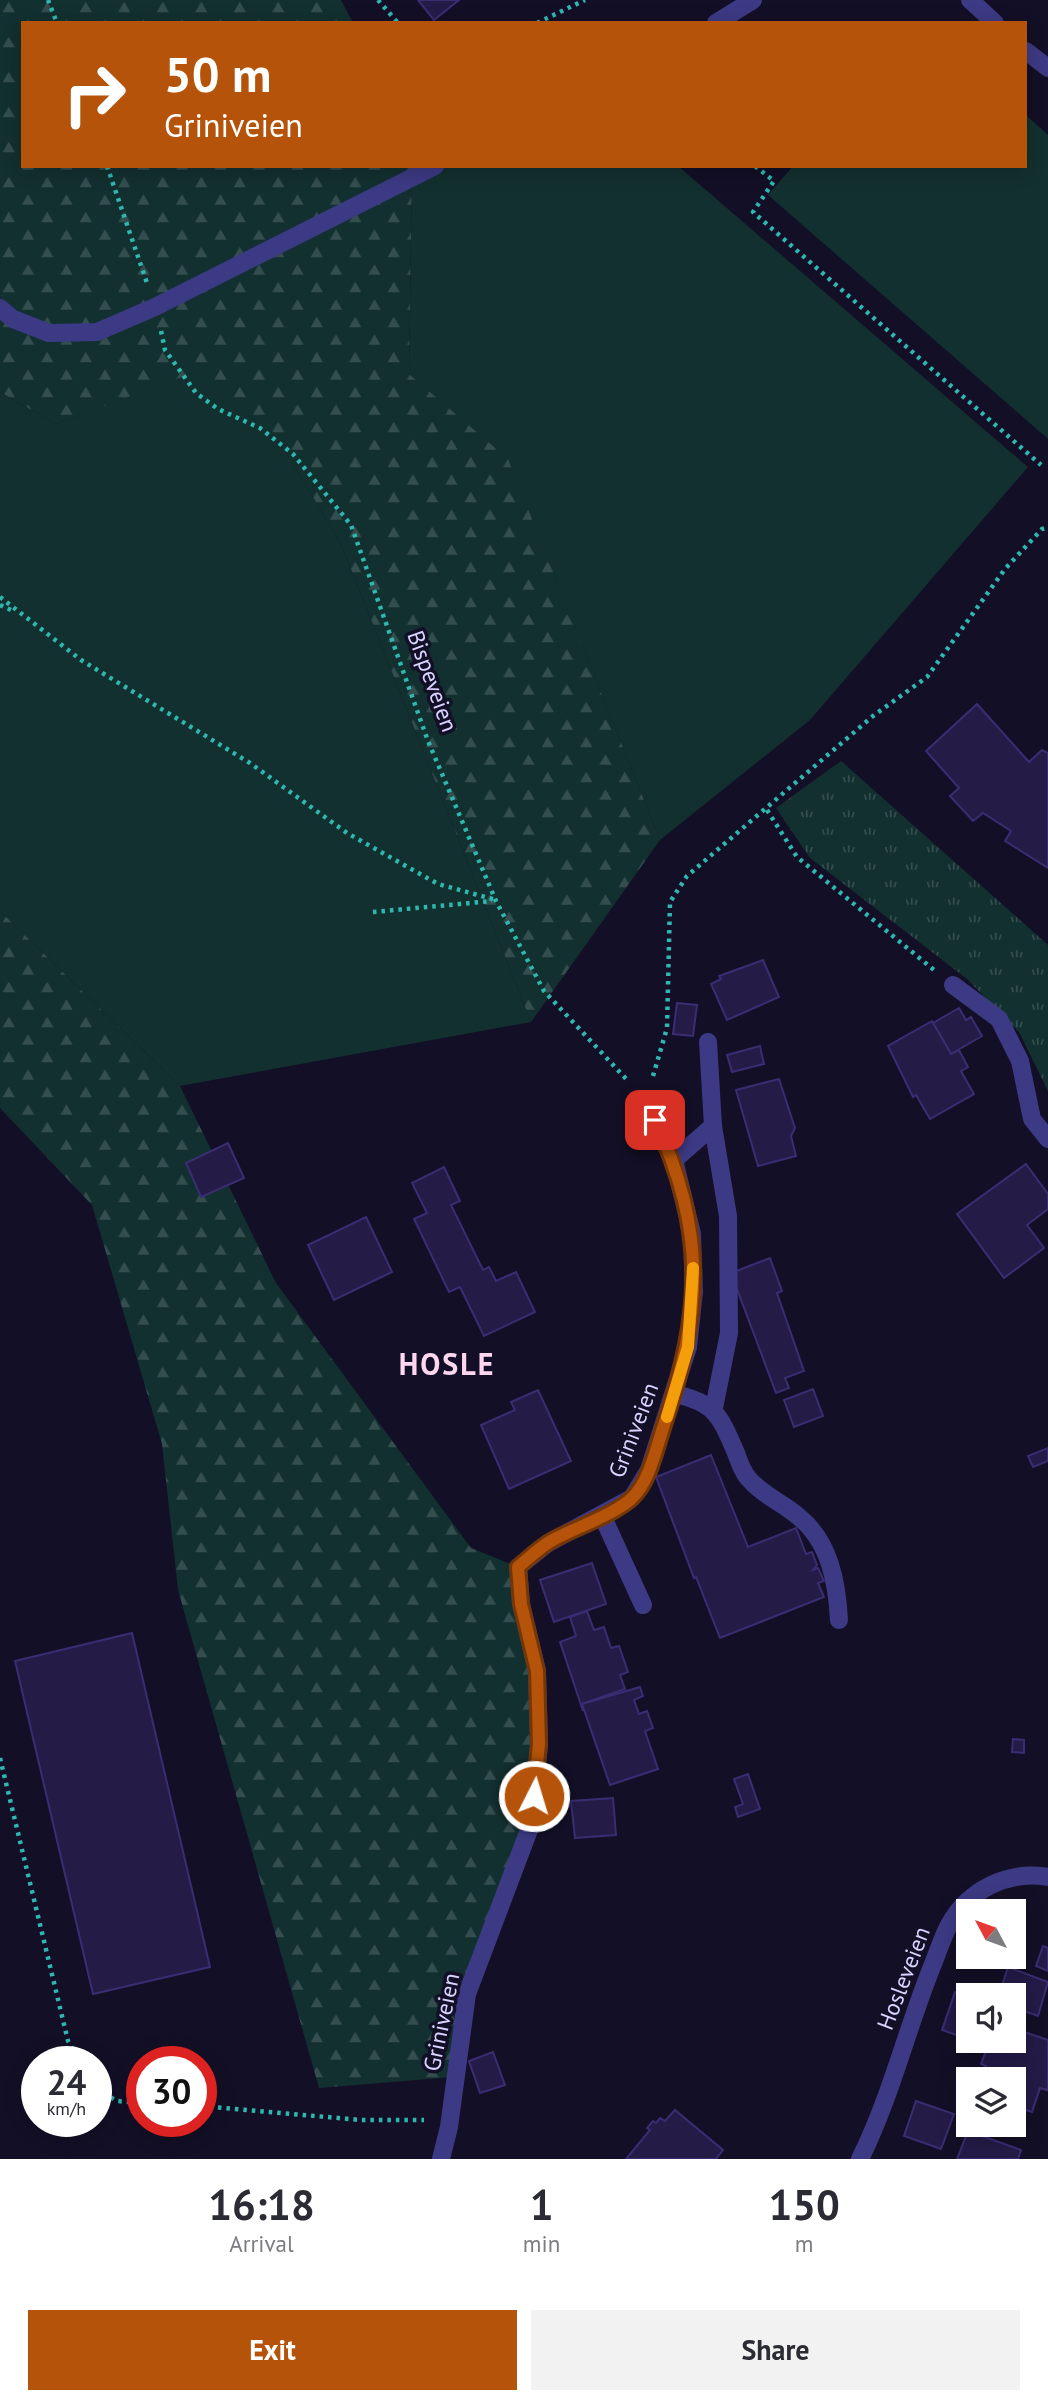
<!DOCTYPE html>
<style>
body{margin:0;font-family:"PT Sans",sans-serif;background:#f2f2f3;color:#2b2b33;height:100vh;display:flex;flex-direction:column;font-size:26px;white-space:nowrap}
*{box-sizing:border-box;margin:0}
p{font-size:23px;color:#7c7c81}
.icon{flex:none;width:38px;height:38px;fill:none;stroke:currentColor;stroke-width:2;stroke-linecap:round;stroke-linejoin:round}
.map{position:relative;height:2159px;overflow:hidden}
.side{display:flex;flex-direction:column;background:#fff;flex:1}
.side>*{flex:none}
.guide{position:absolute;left:21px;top:21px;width:1006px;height:147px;border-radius:0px;box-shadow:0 4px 18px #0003;background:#b45309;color:#fff;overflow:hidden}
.needle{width:46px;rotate:311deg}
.controls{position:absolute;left:956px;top:1899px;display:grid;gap:14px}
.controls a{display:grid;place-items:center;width:70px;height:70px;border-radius:0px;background:#fff;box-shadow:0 4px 18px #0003;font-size:35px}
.speed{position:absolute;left:21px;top:2046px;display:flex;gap:14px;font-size:35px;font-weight:700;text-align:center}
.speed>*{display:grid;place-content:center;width:91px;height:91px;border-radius:50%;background:#fff;box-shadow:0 4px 18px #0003;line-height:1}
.speed small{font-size:18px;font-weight:400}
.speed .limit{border:10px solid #d22;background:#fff;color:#111}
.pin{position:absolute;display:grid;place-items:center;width:60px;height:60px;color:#fff;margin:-30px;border-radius:14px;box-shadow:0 4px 10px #0006}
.me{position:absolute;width:77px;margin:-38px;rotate:5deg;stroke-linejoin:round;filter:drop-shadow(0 0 5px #0008)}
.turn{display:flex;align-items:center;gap:24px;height:147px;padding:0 28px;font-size:32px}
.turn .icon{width:91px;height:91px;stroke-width:2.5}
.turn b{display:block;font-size:49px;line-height:60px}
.eta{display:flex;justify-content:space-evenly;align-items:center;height:119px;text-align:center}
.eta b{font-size:42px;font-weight:800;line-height:49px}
.primary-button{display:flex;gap:14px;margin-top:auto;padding:14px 28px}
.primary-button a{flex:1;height:80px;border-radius:0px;background:#b45309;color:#fff;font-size:28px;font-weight:800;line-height:80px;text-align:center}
.primary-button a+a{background:#f2f2f3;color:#2b2b33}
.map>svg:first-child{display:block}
.grass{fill:#12302f}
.forest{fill:url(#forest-firs)}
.park{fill:url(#park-tufts)}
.building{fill:#241b47;stroke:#3b2d73;stroke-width:2}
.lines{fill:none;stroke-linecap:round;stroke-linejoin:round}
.path{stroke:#2fb8b0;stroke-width:4.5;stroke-dasharray:3.5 5;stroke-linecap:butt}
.service{stroke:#3d3a85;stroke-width:18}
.minor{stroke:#3d3a85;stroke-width:18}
.tertiary{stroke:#3d3a85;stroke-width:18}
.route-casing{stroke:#753606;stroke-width:18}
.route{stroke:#b45309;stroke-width:12}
.slow{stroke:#f59e0b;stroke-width:12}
.labels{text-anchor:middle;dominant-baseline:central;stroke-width:7;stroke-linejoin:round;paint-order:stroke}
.street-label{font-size:23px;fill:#d9d4ff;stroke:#130f26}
.district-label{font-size:30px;font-weight:bold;letter-spacing:2px;fill:#ffd6f0;stroke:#130f26}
</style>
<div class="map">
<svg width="1048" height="2159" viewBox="0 0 1048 2159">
<defs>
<pattern id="forest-firs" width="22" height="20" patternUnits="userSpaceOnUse" patternTransform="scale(1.75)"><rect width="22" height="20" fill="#12302f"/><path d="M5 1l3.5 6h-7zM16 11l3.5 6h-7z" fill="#344d4e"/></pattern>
<pattern id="park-tufts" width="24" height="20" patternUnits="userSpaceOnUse" patternTransform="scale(1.75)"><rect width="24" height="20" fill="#12302f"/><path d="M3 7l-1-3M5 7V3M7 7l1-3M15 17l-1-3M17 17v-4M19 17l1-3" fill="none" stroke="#344d4e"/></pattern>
</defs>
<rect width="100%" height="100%" fill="#130f26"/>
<g class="grass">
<path d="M1026,115L1048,135V439L768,195L793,166H1026Z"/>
<path d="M412,166H678L1028,467L810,720L660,840L508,460L409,374Z"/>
<path d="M201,369L286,452L341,544L531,1022L180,1086L0,911V392L56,424Z"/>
</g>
<g class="forest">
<path d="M0,0H341L353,23H23V166H412L409,374L508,459L660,840L531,1022L341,544L286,452L201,370L56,424L0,392Z"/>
<path d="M0,911L180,1086L276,1283L471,1548L518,1567L537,1671L532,1822L467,1994L453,2077L319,2088L178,1590L162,1444L92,1205L0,1108Z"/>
</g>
<path class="park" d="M841,761L1048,945V1091L1019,1032L967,979L810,858L776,808Z"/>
<g class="building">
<path d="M418,0H459L434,20Z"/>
<path d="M977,704L1029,762L1042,750L1048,753V868L1005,841L1011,831L983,813L973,821L950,796L959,788L926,751Z"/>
<path d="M763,960L779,997L727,1020L711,984L721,979L719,976Z"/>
<path d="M677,1003L697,1005L693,1036L673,1034Z"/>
<path d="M959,1008L966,1020L971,1017L982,1036L951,1054L933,1023Z"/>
<path d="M932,1021L951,1054L959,1050L968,1067L961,1071L974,1094L930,1119L916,1095L913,1097L888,1046Z"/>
<path d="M760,1046L764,1064L732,1072L727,1055Z"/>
<path d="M779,1079L795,1128L791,1136L796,1156L758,1166L736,1090Z"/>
<path d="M228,1143L244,1178L201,1197L186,1163Z"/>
<path d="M1026,1164L1048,1194V1209L1027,1225L1044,1248L1004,1278L957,1214Z"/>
<path d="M444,1167L460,1201L451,1205L483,1270L489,1267L496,1281L516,1272L535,1312L484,1336L460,1287L449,1292L414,1219L427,1213L412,1183Z"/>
<path d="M366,1217L392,1272L334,1300L308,1245Z"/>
<path d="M770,1258L782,1291L777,1293L804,1371L785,1378L789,1388L776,1393L731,1273Z"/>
<path d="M813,1389L823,1416L794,1427L784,1400Z"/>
<path d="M538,1390L571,1461L509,1489L481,1425L515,1410L511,1402Z"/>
<path d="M1048,1448V1461L1033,1467L1028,1456Z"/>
<path d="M711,1455L748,1547L796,1528L806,1554L812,1552L817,1565L813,1570L818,1568L824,1581L818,1583L824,1597L720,1638L696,1577L694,1578L656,1477Z"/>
<path d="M592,1563L606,1604L554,1622L540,1580Z"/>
<path d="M587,1611L594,1630L604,1627L611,1648L619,1646L628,1672L620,1675L625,1689L582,1704L583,1711L560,1642L576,1636L570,1617Z"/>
<path d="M132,1633L210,1967L93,1994L15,1661Z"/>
<path d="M640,1687L643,1696L634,1700L639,1714L647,1711L653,1728L645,1731L658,1769L610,1785L582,1704Z"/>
<path d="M1013,1739L1024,1740V1753L1012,1752Z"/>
<path d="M748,1774L760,1809L738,1817L735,1807L743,1804L734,1779Z"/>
<path d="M613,1798L616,1835L575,1838L571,1801Z"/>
<path d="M1043,1946L1048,1948V1971L1036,1966Z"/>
<path d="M1008,1967L1048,1982L1038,2016L1013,2007V1995H999Z"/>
<path d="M955,1992L968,1996V2039L942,2030Z"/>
<path d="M1013,2028L1048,2040V2087L1047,2090L1040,2088L1032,2112L1013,2106V2079H981L986,2066L981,2064L987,2048L991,2050L994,2040H1013Z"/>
<path d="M493,2052L505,2085L480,2093L469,2061Z"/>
<path d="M916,2101L954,2114L941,2149L904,2136Z"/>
<path d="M675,2110L723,2150L716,2159H626L650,2130L647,2128L653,2121L656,2123L660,2118L665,2121Z"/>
<path d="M968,2131L1021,2150L1018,2159H957Z"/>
</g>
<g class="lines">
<g class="path">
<path d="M48,0L57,23"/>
<path d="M378,0L398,23"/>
<path d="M537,23L585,0"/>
<path d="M107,166L147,283"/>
<path d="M755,166L774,181L753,212L1041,465"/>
<path d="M161,331L165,350L196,393L218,409L260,428L293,454L351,525L428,741L496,901L544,991L629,1082"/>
<path d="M0,597L81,660L250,763L347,833L438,884L496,900"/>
<path d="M0,605L13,611"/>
<path d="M767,810L797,857L934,970"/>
<path d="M373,912L492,901"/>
<path d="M653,1076L667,1028L670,902L687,876L873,716L927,677L1005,569L1042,529L1048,527"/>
<path d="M0,1758L68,2041L80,2062"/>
<path d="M96,2089L117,2101L142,2103"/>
<path d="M201,2106L361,2120H424"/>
</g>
<g class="service">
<path d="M708,1042L713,1126L728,1216L729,1333L714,1408"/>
<path d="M674,1160L713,1126"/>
<path d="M675,1394C716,1403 720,1416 736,1453C739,1461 742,1471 748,1478C762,1495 783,1503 799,1517C830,1542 837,1583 839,1620"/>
<path d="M602,1515L643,1605"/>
</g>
<g class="minor">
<path d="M953,985L999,1019L1020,1061L1032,1119L1048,1139"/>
<path d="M441,2159L449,2127L467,1994L532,1822L539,1744L537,1671L521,1604L518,1567L548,1543L632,1498L649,1470L688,1347L694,1292L692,1234L674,1160L646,1100"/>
<path d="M860,2159C890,2099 906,2032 931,1969C937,1955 942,1938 949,1925C969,1889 1009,1870 1048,1877"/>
</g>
<g class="tertiary">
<path d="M970,0L995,23"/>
<path d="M716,23L753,0"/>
<path d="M1026,51L1048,68"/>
<path d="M0,308L13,319L49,333L97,332L155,307L435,166"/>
</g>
</g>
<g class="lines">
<g class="route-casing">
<path id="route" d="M534,1796L539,1744L537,1671L521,1604L518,1567C529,1558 539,1548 551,1541C572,1529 616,1514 632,1498C650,1481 656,1448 664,1425C702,1312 707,1231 655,1120"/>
</g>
<use href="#route" class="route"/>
<path class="slow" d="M667,1417L688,1347L693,1268"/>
</g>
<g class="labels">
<g class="street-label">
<text transform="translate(433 681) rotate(70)">Bispeveien</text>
<text transform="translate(633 1430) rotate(-69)">Griniveien</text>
<text transform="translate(903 1978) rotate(-69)">Hosleveien</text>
<text transform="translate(441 2022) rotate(-78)">Griniveien</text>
</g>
<g class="district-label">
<text x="447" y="1363">HOSLE</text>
</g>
</g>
</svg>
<div class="controls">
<a><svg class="needle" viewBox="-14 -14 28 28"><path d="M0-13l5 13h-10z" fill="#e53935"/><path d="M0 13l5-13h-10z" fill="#7c7c81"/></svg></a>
<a><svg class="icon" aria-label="sound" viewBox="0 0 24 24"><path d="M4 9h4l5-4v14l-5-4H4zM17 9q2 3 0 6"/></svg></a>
<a><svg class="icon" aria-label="layers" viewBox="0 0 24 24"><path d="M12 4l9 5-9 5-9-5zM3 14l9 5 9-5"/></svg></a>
</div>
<div class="speed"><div>24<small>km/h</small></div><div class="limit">30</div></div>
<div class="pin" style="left:655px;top:1120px;background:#d93025"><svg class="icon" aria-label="arrive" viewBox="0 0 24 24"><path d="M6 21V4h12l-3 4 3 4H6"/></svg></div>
<svg class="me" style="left:534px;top:1796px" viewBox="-20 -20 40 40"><circle r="17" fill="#b45309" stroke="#fff" stroke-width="3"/><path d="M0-11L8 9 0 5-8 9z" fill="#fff"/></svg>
<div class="guide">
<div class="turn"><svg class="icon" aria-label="right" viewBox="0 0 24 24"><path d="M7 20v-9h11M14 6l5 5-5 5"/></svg><div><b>50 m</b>Griniveien</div></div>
</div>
</div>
<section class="side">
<div class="eta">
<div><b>16:18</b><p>Arrival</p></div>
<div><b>1</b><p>min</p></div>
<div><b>150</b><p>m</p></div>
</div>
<div class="primary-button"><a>Exit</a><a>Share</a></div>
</section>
